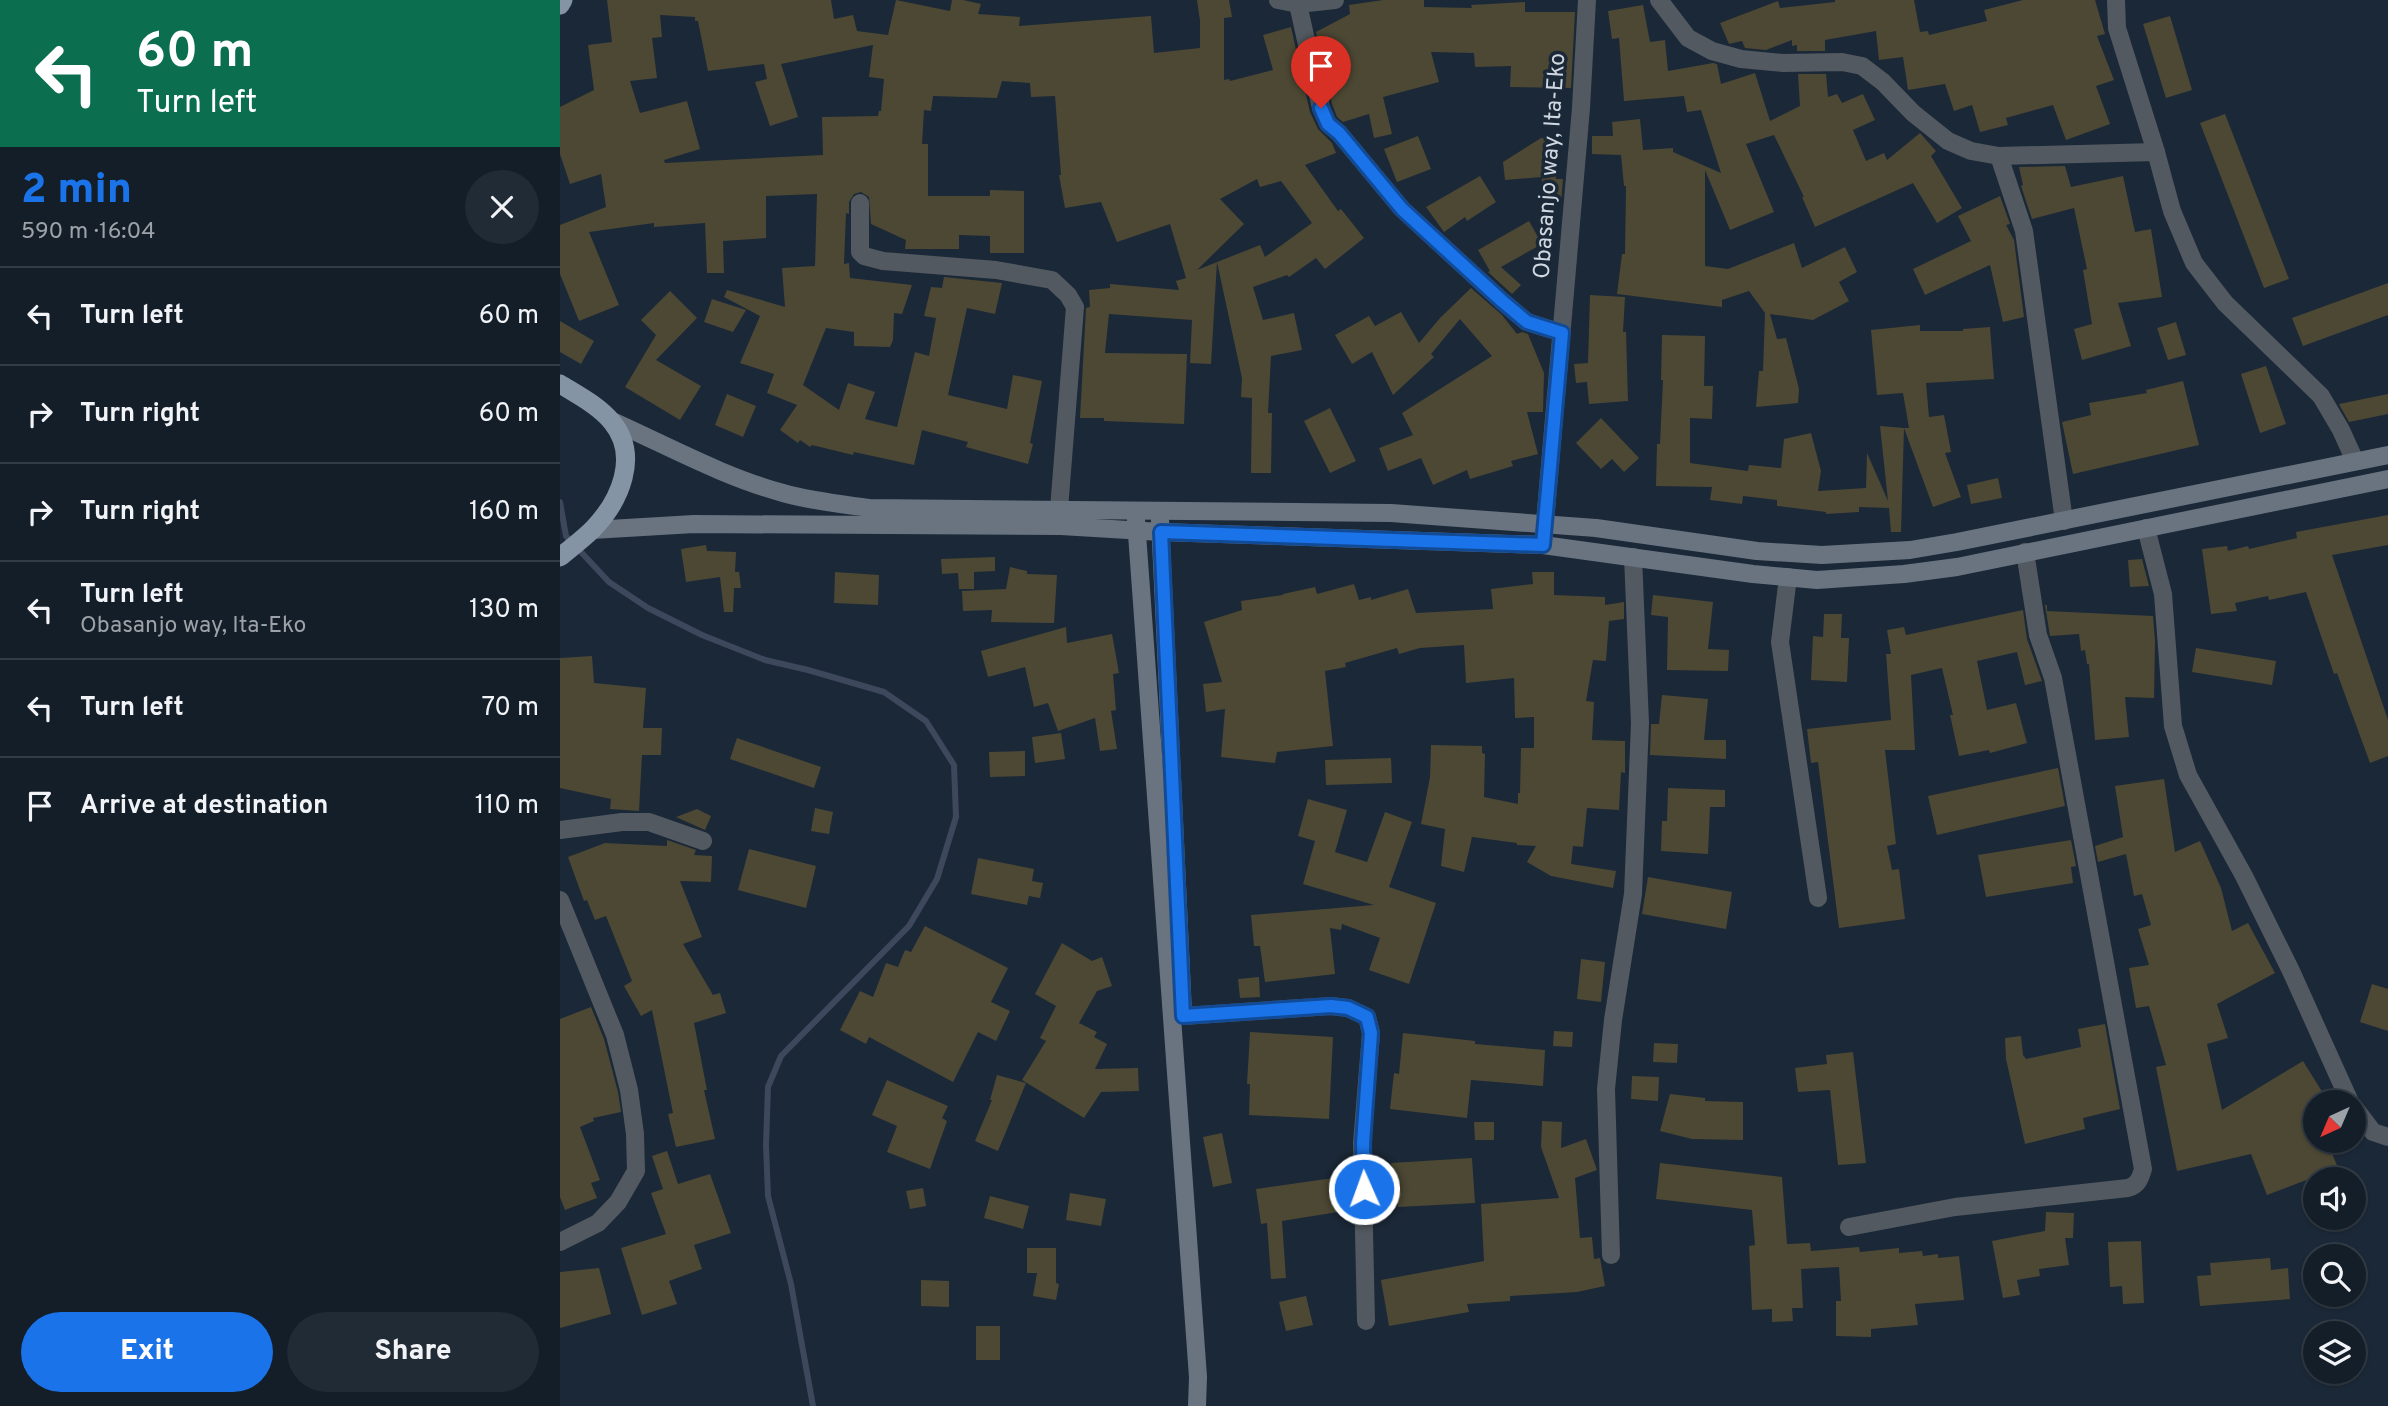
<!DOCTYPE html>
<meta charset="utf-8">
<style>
body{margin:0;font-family:Overpass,sans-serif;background:#212b35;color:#f1f3f6;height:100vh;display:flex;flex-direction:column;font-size:26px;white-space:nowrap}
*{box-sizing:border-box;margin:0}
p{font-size:23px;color:#9da2a8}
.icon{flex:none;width:38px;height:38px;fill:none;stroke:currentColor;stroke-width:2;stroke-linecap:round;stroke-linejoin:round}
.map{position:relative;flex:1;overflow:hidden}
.panel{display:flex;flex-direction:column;background:#141e29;width:560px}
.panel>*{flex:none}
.guide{background:#0b6e4f;color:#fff;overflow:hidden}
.needle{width:46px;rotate:224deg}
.controls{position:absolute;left:1743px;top:1090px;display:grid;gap:14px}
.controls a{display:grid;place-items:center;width:63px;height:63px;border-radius:50%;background:#141e29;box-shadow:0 2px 5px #0004,0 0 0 2px #333c46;font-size:35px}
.pin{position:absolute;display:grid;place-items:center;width:60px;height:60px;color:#fff;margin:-72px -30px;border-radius:50% 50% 50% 0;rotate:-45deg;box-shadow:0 0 7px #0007}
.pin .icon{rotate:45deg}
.me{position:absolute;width:77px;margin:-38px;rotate:358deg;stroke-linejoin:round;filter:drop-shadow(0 0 5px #0008)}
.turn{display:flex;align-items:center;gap:24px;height:147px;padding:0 21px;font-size:32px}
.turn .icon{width:91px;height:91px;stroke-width:2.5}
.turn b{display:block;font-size:49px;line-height:60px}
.round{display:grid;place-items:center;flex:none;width:74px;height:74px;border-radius:37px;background:#212b35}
.overview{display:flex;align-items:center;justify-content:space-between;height:119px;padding:0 21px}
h1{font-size:42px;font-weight:800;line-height:52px;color:#1a73e8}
.action{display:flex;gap:14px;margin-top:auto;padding:14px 21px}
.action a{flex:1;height:80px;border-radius:42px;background:#1a73e8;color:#fff;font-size:28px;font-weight:800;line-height:80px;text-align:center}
.action a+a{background:#212b35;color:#f1f3f6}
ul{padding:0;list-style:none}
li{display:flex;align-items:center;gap:21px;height:98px;padding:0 21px;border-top:2px solid #333c46}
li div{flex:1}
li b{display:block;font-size:26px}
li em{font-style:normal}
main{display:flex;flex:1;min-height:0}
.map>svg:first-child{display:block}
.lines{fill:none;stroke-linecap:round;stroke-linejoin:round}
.stream{stroke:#3e485d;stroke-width:6}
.building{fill:#4c4834;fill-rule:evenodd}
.minor{stroke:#525960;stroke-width:18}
.secondary{stroke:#6a7481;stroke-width:18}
.trunk{stroke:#8594a4;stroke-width:19}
.route-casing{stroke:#114b97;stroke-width:18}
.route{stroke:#1a73e8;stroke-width:12}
.labels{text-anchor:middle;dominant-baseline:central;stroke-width:7;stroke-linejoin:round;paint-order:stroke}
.street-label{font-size:23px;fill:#cfd7e1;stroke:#1b2837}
</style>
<main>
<section class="panel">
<div class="guide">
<div class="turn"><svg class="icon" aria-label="left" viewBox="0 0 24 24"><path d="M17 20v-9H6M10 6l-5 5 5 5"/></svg><div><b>60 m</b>Turn left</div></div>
</div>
<div class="overview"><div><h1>2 min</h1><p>590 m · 16:04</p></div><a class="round"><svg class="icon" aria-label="close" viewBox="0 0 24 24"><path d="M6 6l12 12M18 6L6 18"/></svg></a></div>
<ul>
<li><svg class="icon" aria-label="left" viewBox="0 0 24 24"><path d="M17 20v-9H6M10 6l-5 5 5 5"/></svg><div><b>Turn left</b></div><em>60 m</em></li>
<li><svg class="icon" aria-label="right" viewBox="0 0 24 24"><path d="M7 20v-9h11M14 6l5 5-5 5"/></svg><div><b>Turn right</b></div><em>60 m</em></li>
<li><svg class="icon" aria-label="right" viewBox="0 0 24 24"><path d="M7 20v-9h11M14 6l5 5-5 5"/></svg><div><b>Turn right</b></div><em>160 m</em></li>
<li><svg class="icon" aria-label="left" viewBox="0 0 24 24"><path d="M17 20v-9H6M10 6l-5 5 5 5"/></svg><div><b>Turn left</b><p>Obasanjo way, Ita-Eko</p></div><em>130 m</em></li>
<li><svg class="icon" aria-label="left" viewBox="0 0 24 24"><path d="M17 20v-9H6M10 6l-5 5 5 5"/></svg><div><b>Turn left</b></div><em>70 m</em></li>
<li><svg class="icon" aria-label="arrive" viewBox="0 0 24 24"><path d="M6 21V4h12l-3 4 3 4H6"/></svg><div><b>Arrive at destination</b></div><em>110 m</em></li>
</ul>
<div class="action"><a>Exit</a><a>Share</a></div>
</section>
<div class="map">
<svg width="1828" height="1406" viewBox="0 0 1828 1406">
<rect width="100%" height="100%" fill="#1b2837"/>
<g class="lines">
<path class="stream" d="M0,502L6,536L49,582L88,608L142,635L205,660L248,670L324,692L366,721L394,765L396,817L377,879L349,926L221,1056L208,1087L206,1145L208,1196L231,1284L253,1406"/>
</g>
<g class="building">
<path d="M47,0H271L274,19L293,15L297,31L328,35L336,0L390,11L392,0H403L421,4L418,14L460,17L459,26L591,16L594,53L640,48V21L637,0H669L672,17L664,18V80L669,79L670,81L713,70L703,35L731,27L750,112L758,129L772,143L776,153L745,165L778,211L781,209L804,238L765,269L756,258L729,277L727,275L693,287L703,320L734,313L742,350L711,356L708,413H712L711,473H691L692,398L681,397L682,378L657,262L651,364L630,363L632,320L549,314L545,353L627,354L624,424L544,421V418H520L526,308L530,307L529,290L550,288V284L619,290L616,281L626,278L610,224L557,242L541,202L505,208L499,175H501L495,96L471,97L470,83L442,81L437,98L373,96L371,111L364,110L362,144H368V196H430V190L464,191V253H430V236L399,235V249H345L346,240L311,224L309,197L301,192L294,194L289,202V214L286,213L284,264L289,263L290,278L352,285L342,314L334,313L333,340L330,347L294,346V332L266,328L243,385L279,410L288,383L315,392L305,419L337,427L355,352L369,356L376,318L364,316L371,287L382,288L384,277L442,283L435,314L407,308L388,395L447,409L453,375L482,381L470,443L473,444L468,464L406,447L408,442L362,430L354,465L294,452L293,455L252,445L250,447L240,440L238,443L220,430L237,405L207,393L214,374L180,363L200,316L164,297L167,290L225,307L222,268L255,266L257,194L206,196V238L163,241L164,273H147L145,223L94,227V223L29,232L59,305L19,321L0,274V225L46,207L41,174L10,184L0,154V107L34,90L28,45L52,42ZM100,15L135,17V21H138L148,71L204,64L207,79L195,82L210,126L238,117L221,64L313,45L309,77L324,79L321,111H319L318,116L262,117L263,155L105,163L104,160L140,149L127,101L80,113L70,81L97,78L92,38L102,37ZM697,179L700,187L721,181L752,223L705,257L700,245L637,270L684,224L660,199Z"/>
<path d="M823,0H864V7L912,8L911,5L965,2V12H1015L1011,88L950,87L951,66L915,67L914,53L871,52L879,82L823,97L832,134L814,138L809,114L783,122L777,117L772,104L756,32L790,14L789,5Z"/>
<path d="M1275,0H1354L1360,32L1368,31L1369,35L1427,21L1424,10L1463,0H1535L1545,34L1537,36L1554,80L1536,86L1550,124L1506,140L1493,105L1446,118L1448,125L1420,132L1412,105L1394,111L1385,84L1348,90L1343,57L1319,60L1316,31L1265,40V51H1237V45L1232,46V40L1206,50L1185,48L1182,41L1169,44L1160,23L1218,1L1220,8L1275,2Z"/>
<path d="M1083,5L1090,42L1105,40L1108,71L1153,63L1157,64L1161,84L1195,73L1210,121L1240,106L1238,74H1266L1268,97L1277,94L1282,103L1303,94L1315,120L1293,130L1306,161L1324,153L1327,160L1360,133L1376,151L1371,156L1402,208L1377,223L1353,183L1255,227L1242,197H1244L1214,135L1186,144L1214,212L1170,230L1145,170V266L1168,269L1234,243L1242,268L1285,247L1297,272L1279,282L1289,301L1253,320L1210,314L1217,339L1226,338L1239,389L1238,403L1196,407L1199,371H1203L1205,313L1189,291L1162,300V307L1057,294L1062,254H1065L1066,186H1064L1061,155L1032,154V136H1053L1052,122L1080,119L1083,150L1113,148V152L1161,173L1141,110L1127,112L1124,96L1064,101L1059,38L1052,39L1048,11Z"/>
<path d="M1610,16L1632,90L1606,98L1583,24Z"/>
<path d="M1665,114L1729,279L1704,288L1640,123Z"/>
<path d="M858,136L871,169L837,182L824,149Z"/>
<path d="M981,138H992L996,179H1003L1001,203H981L982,177L945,180L943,162Z"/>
<path d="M1505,166L1511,187L1563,176L1575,232L1591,229L1602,297L1558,303L1571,346L1522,360L1514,329L1532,324L1523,270L1527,269L1514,208L1472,219L1461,186L1463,185L1459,167Z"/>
<path d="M920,176L936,202L907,221L905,217L884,232L866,207Z"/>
<path d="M1440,196L1450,224L1446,225L1454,240L1464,317L1443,322L1430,265L1365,295L1353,269L1411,241L1398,216Z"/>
<path d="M969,221L982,244L941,267L961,285L952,294L928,272L930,271L918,250Z"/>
<path d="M1828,283V315L1743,346L1732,318Z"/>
<path d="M911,288L942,315L957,334L962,332L968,334L984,373L983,412H967L978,454L951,461L953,466L910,479L907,470L873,485L861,458L828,471L819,448L853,435L842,413L932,356L900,319L871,354L874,357L833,395L812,352L792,364L775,335L809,316L815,326L841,312L859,343L880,318Z"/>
<path d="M110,291L137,318L96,360L141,386L120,420L65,387L96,335L81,320Z"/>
<path d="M1030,295L1065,297L1063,332H1066L1068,401L1029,404L1027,382L1016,383L1014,364L1028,363Z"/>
<path d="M152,299L186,310L173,332L144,322Z"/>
<path d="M0,321L34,341L21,364L0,352Z"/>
<path d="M1616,322L1626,355L1608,360L1597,328Z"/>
<path d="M1360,325V331H1403V329L1430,327L1434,379L1366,383L1369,417L1384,415L1391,452L1385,453L1401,497L1373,507L1344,428H1349L1343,393L1317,395L1311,330Z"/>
<path d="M1102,335L1145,336L1144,386H1153L1152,419L1130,418V463L1188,471L1189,465L1221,468L1224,439L1251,433L1261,471L1258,491L1306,488L1307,453L1328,501L1320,426L1344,428L1341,532H1331L1329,508L1299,507V512L1266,514V512L1217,506V500L1183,496L1182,504L1150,500L1152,487L1096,486L1097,444H1100L1103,380H1101Z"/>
<path d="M1706,366L1726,424L1700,433L1681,374Z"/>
<path d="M1623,381L1639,445L1513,474L1502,422L1531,415L1529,403L1587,393L1586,390Z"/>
<path d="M167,394L196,406L183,437L155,425Z"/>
<path d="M1828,394V414L1789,422L1780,406L1779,404Z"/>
<path d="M770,408L796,461L770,473L744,421Z"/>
<path d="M1041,418L1079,458L1064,472L1052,459L1041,469L1016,443Z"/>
<path d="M1438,478L1442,498L1411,504L1407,485Z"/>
<path d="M1828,515V545L1772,555L1828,720V756L1810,763L1777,673L1774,674L1746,592L1709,600L1708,596L1675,603L1677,611L1651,614L1642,549L1667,546L1668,551L1688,546L1689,549L1737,538L1736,532Z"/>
<path d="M146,545L147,551L176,552L175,572H179L181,588H174L173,612H164L160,577L126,582L121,549Z"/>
<path d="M435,557V571L414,572V589H399L398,573L382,574L381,559Z"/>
<path d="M1582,559L1589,586L1570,587L1568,560Z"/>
<path d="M450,567L467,571V574L497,575L494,623L431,622L432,610L403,611L402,591L446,589Z"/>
<path d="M275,572L319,575L318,605L274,603Z"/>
<path d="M972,572H994V595L1045,597V605L1064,602V619L1049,621L1046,661L1033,660L1026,701L1034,702L1032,740L1065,741V773L1061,772L1059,810L1027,808L1023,847L1013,846L1011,864L1056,871L1053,888L991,876L967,862L976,846L957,845V843L912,837L904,872L881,866L885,829L861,824L870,777L871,745L922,746V753L925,754L924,797L958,804V793H960L961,748H974V717L955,718L954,678L906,683L904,645L860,648L839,654L837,648L785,663L786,667L765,671L773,746L717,752L715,763L661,757L665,709L646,712L643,684L662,682L644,622L682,610L681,601L723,595V594L755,587L757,594L794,584L799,600L811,597V600L848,589L856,613L933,609L931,589L973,584Z"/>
<path d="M1093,595L1153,602L1148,649L1169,650L1168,671L1107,670L1108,617L1091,615Z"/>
<path d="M1485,605H1487V611L1593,616L1595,641L1594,698L1565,697L1569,737L1535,740L1529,664H1527L1525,650L1521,651L1519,634L1490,636Z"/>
<path d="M1463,610L1467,639L1482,681L1465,685L1457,652L1417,661L1427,710L1456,703L1467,743L1430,753L1429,750L1399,756L1390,715H1393L1382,668L1351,675L1355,750H1325L1336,844L1327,846L1332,870L1339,869L1345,919L1279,928L1258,762L1251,763L1247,729L1331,720L1326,654H1331L1327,630L1344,627L1346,635Z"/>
<path d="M1264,614H1282L1281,638H1289L1287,682L1251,680L1253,636L1263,637Z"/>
<path d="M506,627L507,643L552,634L559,673L553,674L556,710L551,711L557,749L540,751L535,718L498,731L488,703L474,707L465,667L428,677L421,651Z"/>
<path d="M1636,648L1716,661L1712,685L1632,672Z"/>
<path d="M32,656L34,683L86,688L83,728H102L101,755H82L79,811L50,809L51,799L0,788V658Z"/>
<path d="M1102,695L1148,699L1144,740H1166V759L1090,755L1091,724H1099Z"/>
<path d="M501,733L505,759L475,763L472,737Z"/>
<path d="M177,738L261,767L254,788L170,759Z"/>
<path d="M465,751V776L430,777L429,752Z"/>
<path d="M831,758L832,783L766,785L765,760Z"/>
<path d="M1498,768L1505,806L1377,835L1368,796Z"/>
<path d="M1604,779L1615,852L1640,841L1661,888L1672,931L1688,923L1715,973L1657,1004L1668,1038L1647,1044L1662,1110L1743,1061L1766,1098L1755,1102V1141H1767L1778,1168L1707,1195L1691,1154L1617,1171L1596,1067L1606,1065L1589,1006L1576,1008L1569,968L1589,965L1578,929L1591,925L1582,894L1574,896L1566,854L1538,862L1535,846L1563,837L1555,786Z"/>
<path d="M1108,788L1165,790V807H1150L1148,854L1101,851L1102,821H1107Z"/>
<path d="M748,799L787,810L775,852L807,862L825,812L852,822L829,887L876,903L849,984L809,970L820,938L782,924L781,930L770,928L775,974L705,982L700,946H694L691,915L814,905L743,884L755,841L738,836Z"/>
<path d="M255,808L273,812L269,834L251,831Z"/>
<path d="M137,809L151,816L145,830L116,817Z"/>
<path d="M107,840L136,850L134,855L152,856L151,882L120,881L142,937L123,944L153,995L160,993L166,1013L134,1023L147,1090H144L155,1139L116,1147L108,1114L113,1113L92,1010L81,1016L64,986L72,981L46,916L35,920L27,900L24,901L8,857L45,843L107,846Z"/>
<path d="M1511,840L1516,866L1511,867L1513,883L1426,897L1418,855Z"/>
<path d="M189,849L256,866L246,908L178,890Z"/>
<path d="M418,858L474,869L472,881L483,883L480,898L469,896L467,905L411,894Z"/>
<path d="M1088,877L1172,892L1166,929L1082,914Z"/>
<path d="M365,926L448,968L431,1002L450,1011L436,1041L418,1032L393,1082L309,1037L306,1044L280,1030L300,991L313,997L326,963L338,967L345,950L351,952Z"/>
<path d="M502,943L532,961L542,957L552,986L537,991L519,1023L537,1032L534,1037L547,1044L535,1069L578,1068L579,1091L541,1092L524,1118L462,1080L486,1041L480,1038L496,1006L475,994Z"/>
<path d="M1021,959L1045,962L1041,1002L1017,999Z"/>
<path d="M699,977L700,997L680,998L678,979Z"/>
<path d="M1812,984L1828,989V1031L1800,1022Z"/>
<path d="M31,1007L44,1039L58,1092L61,1112L33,1118L34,1121L20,1127L40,1180L31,1183L37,1198L5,1210L0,1197V1019Z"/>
<path d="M1545,1024L1560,1109L1523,1118L1525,1129L1465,1144L1446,1059L1445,1038L1461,1036L1463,1055L1466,1059L1521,1047L1518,1029Z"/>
<path d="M994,1031L1013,1032L1012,1047L993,1046Z"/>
<path d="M690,1032L773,1037L769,1119L689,1115L690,1084H687Z"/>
<path d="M843,1033L915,1041V1044L985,1050L983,1086L911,1080L907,1118L830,1109L834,1073L839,1074Z"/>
<path d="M1094,1043L1118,1044L1117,1063L1093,1062Z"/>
<path d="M1293,1052L1306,1163L1278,1165L1270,1090L1238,1092L1235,1068L1267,1064L1266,1055Z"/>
<path d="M437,1075L466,1083L438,1151L415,1141L432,1100H430Z"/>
<path d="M1072,1076L1099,1077L1098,1101L1071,1099Z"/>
<path d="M327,1080L388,1106L382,1118L387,1121L370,1169L327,1152L337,1126L312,1115Z"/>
<path d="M1110,1094L1145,1098V1101L1183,1102V1140L1132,1139L1100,1131Z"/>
<path d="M982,1121L1002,1122L1001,1148L1026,1139L1037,1170L1015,1178L1020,1238L1032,1237L1034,1259L1040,1258L1045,1286L1017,1292L950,1296V1301L907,1304L909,1312L829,1326L821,1280L924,1261L921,1204L999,1198L981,1147Z"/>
<path d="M914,1122H934V1140H915Z"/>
<path d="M662,1133L672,1183L653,1187L643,1137Z"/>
<path d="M107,1151L118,1184L150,1174L171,1233L134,1245L142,1269L109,1281L117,1304L82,1315L61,1248L106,1234L91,1193L103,1189L92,1156Z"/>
<path d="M912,1158L915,1203L838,1207L836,1179H833L831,1163Z"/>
<path d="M1100,1163L1222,1177L1227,1244L1250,1243L1251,1251L1299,1247L1300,1252L1339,1248V1253L1362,1251L1363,1256L1378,1254V1258L1399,1256L1404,1300L1355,1304L1358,1325L1311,1329V1337L1276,1336V1301H1281L1279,1267L1241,1269L1243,1308H1232L1233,1321L1212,1322V1309L1192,1310L1189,1246L1195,1245L1192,1210L1096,1199Z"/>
<path d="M773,1178L778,1212L722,1221L726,1278L711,1279L707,1223L701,1224L696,1189Z"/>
<path d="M363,1188L366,1206L350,1209L346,1191Z"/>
<path d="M510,1193L546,1199L541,1226L506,1220Z"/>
<path d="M430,1196L469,1206L463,1229L424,1218Z"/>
<path d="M1486,1212L1514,1213L1513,1238H1505L1509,1265L1479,1269L1480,1276L1457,1280L1460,1295L1443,1298L1432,1241L1485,1231Z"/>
<path d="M1581,1241L1584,1303L1563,1304L1562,1286L1550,1287L1548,1242Z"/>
<path d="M467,1248H496V1283L499,1284L496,1300L473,1296L477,1273H467Z"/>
<path d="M1710,1258L1711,1270L1728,1268L1730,1299L1640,1306L1637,1276L1651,1275L1650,1263Z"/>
<path d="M39,1268L51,1314L0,1328V1272Z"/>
<path d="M361,1280L389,1281V1307L361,1306Z"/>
<path d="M746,1296L753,1325L726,1331L719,1302Z"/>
<rect x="416" y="1326" width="24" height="34"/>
</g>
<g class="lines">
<g class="minor">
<path d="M718,0L738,4L775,0"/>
<path d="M1099,0L1128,38L1152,51L1181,59L1223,63L1282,62L1302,66L1323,82L1353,113L1388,141L1411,151L1439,156L1596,152"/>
<path d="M1556,0L1557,28L1596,152L1612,211L1634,263L1665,303L1761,396L1781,430L1795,461"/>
<path d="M738,4L761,108L768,124L779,133L842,209L942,301L967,322L1002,333"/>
<path d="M1439,156L1464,231L1504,521"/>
<path d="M300,203V252L304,256L323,261L436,270L492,280L508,295L515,307L499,509"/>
<path d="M1586,528L1603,594L1613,726L1628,775L1684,876L1731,971L1790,1102"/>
<path d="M983,545L1021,108L1027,0"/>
<path d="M1228,577L1220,642L1258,898"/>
<path d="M0,830L62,822H89L143,841"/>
<path d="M0,900L55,1035L69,1090L75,1134L76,1171L58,1202L38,1223L0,1242"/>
<path d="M623,1016L771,1006L788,1008L807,1017L811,1033L802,1143L806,1321"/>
<path d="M1794,1107L1813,1132L1828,1137"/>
<path d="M1289,1227L1395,1207L1568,1188C1578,1185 1580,1179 1583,1169L1493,678L1478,635L1465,552"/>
<path d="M1051,1255L1046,1089L1053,1020L1073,894L1080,723L1073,557"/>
</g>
<g class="secondary">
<path d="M52,421C108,446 164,477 223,493C251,501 280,504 309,508L831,513L1036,528L1197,551L1262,555L1350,550L1397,542L1828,455"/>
<path d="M576,520L638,1377L637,1406"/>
<path d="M600,520L623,1013"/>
<path d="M32,530L134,524L501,526L601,532L983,545L1193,574L1257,580L1344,574L1397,567L1828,479"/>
</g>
<g class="trunk">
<path d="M0,5L3,0"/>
<path d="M0,384C18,395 39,406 52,422C80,456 60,501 33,529C23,539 11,548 0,557"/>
</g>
</g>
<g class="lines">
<g class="route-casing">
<path id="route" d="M761,108L768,124L779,133L842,209L942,301L967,322L1002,333L983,545L601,532L623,1016L771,1006L788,1008L807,1017L811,1033L803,1143L804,1189"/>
</g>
<use href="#route" class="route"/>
</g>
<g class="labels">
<g class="street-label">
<text transform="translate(991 166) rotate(-86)">Obasanjo way, Ita-Eko</text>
</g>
</g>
</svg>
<div class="controls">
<a><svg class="needle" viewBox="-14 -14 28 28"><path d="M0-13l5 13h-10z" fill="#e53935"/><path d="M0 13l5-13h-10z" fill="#9da2a8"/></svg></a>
<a><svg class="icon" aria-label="sound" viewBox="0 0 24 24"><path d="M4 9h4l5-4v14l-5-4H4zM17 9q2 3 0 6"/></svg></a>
<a><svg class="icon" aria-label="search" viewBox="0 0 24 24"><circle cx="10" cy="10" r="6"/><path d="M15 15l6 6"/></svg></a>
<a><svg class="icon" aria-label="layers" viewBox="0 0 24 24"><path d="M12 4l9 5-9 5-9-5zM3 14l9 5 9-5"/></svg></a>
</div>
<div class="pin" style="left:761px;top:108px;background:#d93025"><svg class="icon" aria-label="arrive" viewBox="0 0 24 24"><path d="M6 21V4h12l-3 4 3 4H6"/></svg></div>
<svg class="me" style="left:804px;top:1189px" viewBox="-20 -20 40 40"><circle r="17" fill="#1a73e8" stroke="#fff" stroke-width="3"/><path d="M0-11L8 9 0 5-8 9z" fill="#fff"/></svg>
</div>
</main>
